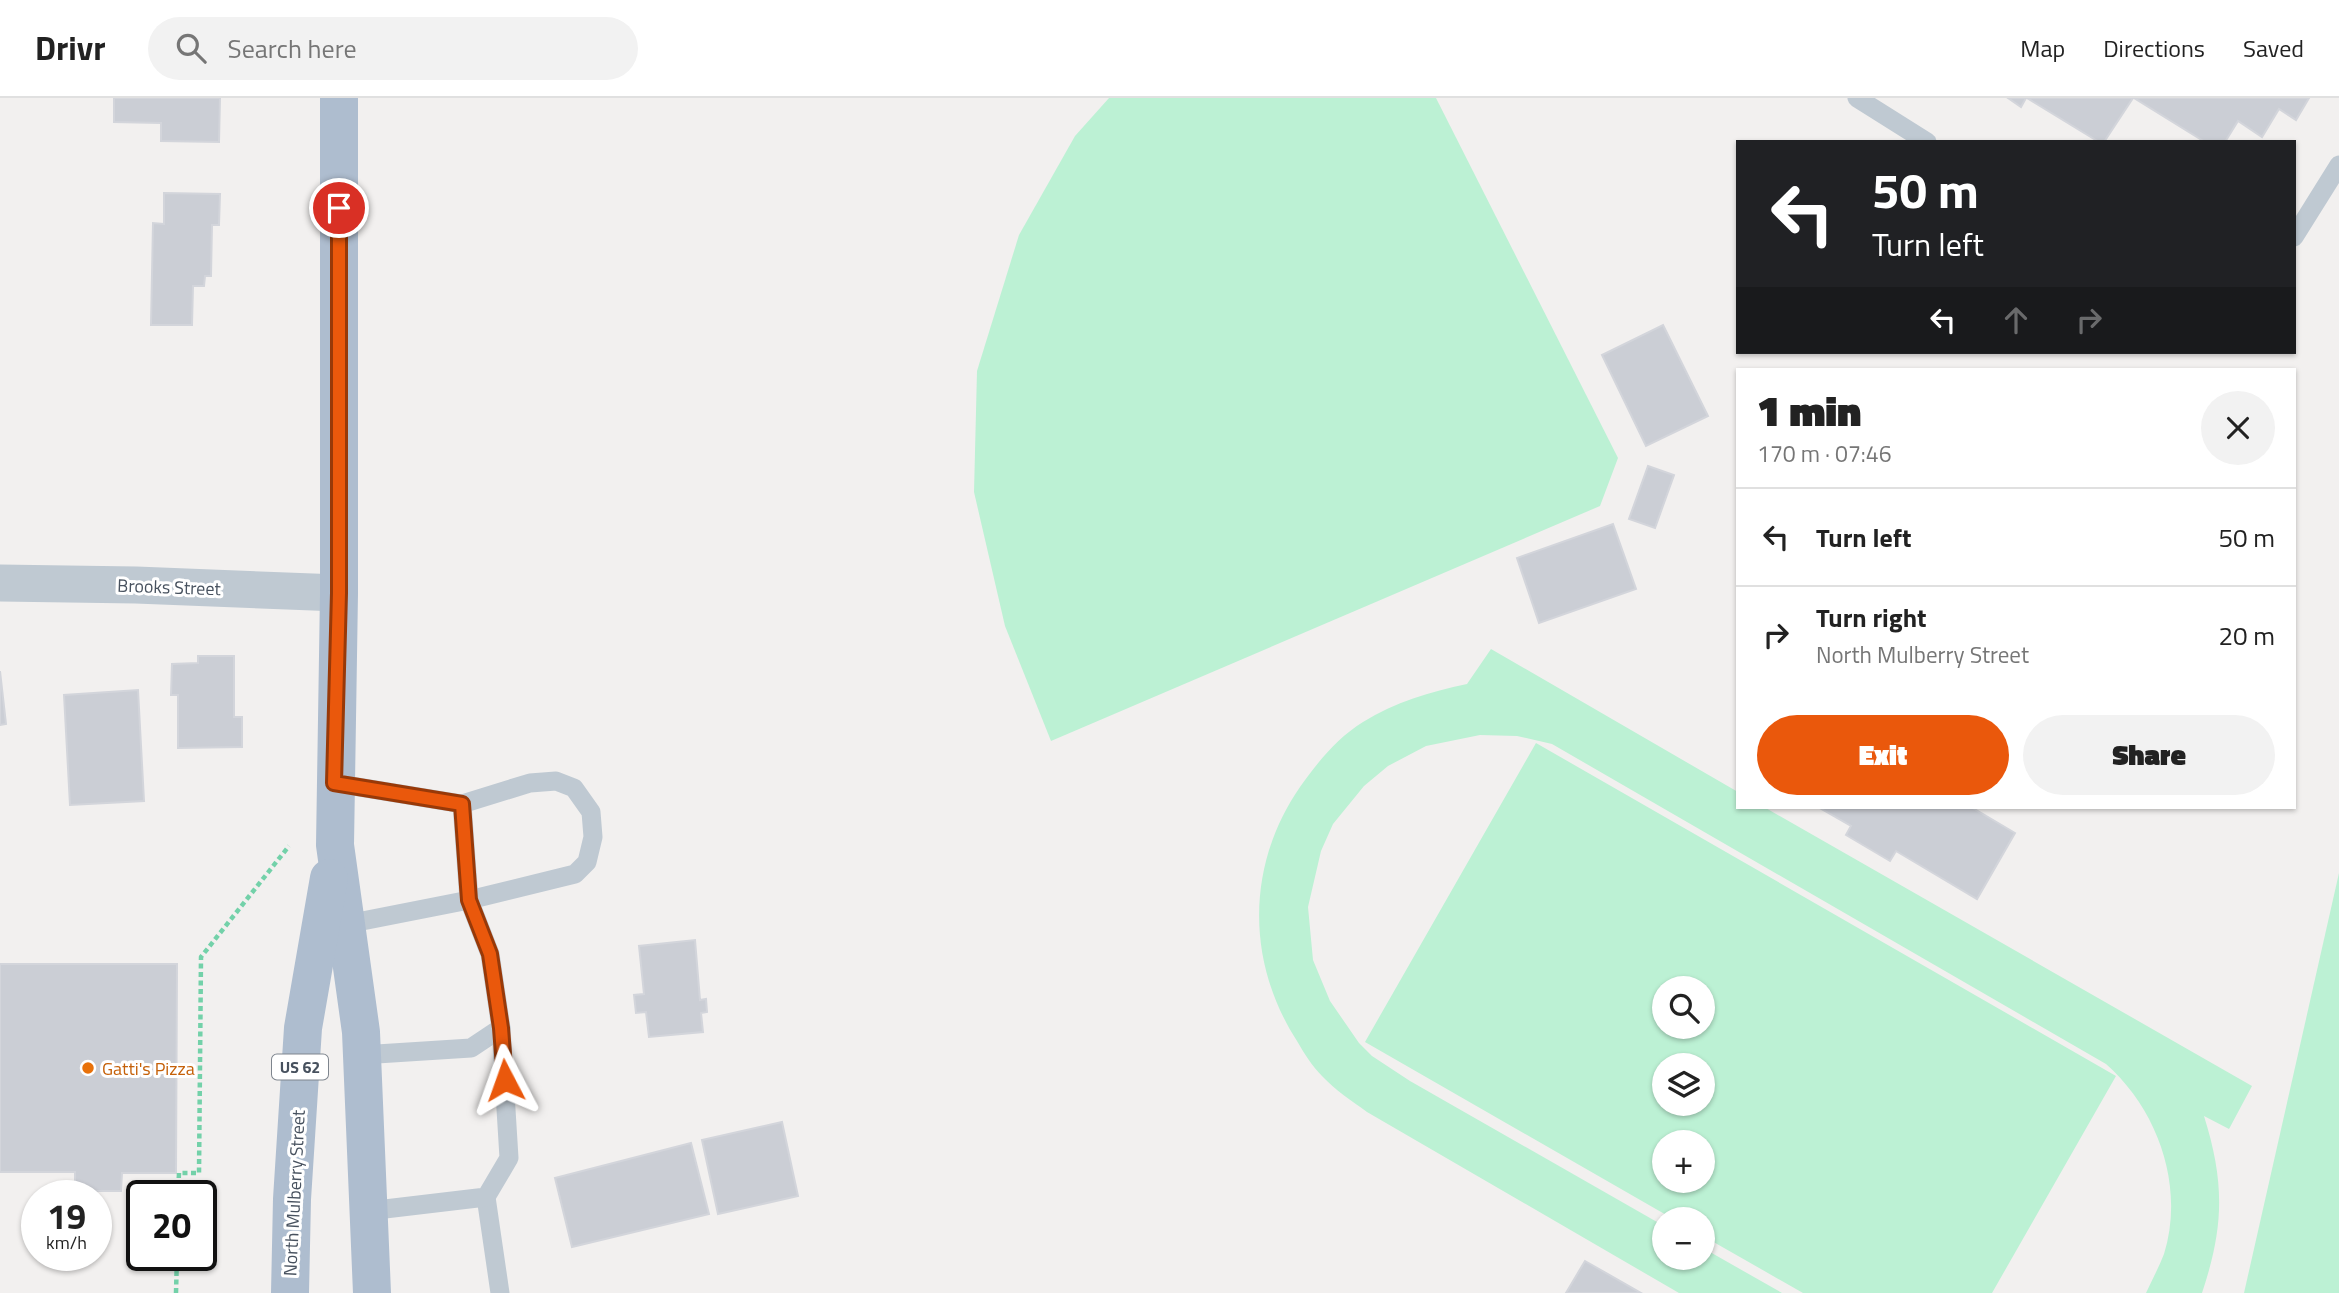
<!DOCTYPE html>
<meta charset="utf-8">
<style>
body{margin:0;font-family:"Titillium Web",sans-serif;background:#f2f2f2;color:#222;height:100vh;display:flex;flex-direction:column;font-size:26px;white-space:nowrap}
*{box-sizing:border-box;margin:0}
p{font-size:23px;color:#767676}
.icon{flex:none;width:38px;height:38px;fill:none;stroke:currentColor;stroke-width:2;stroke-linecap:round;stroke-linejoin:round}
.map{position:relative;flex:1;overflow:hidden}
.sheet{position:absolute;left:1736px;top:270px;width:560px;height:441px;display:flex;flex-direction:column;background:#fff;border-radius:0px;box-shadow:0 2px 5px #0004}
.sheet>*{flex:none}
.top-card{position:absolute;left:1736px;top:42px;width:560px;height:214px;border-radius:0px;box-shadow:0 2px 5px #0004;background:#202124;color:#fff;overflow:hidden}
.controls{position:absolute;left:1652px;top:878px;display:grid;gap:14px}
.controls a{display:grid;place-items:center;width:63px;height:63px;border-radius:50%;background:#fff;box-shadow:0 2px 5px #0004;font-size:35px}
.speed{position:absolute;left:21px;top:1082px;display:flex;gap:14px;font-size:35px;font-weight:700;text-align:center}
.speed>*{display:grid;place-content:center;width:91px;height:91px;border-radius:50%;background:#fff;box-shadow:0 2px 5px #0004;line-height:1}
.speed small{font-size:18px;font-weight:400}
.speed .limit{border:4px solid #111;border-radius:10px;background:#fff;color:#111}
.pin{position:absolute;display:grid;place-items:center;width:60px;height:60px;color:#fff;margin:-30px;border:4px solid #fff;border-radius:50%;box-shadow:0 2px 7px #0007}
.me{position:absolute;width:77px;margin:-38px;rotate:356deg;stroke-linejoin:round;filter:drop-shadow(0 0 5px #0008)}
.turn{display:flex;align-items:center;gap:24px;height:147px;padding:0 21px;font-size:32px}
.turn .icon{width:91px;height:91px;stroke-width:2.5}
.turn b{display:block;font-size:49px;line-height:60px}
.lanes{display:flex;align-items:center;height:66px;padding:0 21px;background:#0003;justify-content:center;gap:35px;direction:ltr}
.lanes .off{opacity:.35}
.round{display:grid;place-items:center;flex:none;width:74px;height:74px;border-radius:37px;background:#f2f2f2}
.headline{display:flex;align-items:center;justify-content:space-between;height:119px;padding:0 21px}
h1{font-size:42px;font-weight:800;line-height:52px}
.cta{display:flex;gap:14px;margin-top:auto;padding:14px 21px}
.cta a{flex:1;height:80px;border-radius:42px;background:#ea580c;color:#fff;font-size:28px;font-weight:800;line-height:80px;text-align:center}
.cta a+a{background:#f2f2f2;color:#222}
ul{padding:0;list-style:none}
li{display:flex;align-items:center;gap:21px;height:98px;padding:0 21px;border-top:2px solid #e0e0e0}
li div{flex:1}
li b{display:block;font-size:26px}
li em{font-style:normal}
header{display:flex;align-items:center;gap:42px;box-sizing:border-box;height:98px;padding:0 35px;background:#fff;border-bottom:2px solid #e0e0e0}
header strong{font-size:33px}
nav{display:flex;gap:38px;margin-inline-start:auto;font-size:24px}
.search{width:490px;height:63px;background:#f2f2f2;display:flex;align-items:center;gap:18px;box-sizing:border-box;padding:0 24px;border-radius:38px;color:#767676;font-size:26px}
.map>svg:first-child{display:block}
.green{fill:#bcf1d4;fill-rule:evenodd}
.building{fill:#cbced5;stroke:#d3d5db;stroke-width:2}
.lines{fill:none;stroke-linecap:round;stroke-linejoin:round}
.path{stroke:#73d1a9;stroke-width:4.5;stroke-dasharray:5 3.5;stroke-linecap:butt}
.lane{stroke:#bfc9d2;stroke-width:19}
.street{stroke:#bfc9d2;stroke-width:37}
.primary{stroke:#aebdcf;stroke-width:38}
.route-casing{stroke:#983908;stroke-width:18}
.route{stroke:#ea580c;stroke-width:12}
.food-dot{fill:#e8710a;stroke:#fff;stroke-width:2.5}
.labels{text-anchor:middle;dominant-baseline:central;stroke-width:6;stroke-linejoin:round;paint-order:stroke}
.shield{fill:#fff;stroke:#7e858e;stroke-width:2}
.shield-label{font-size:16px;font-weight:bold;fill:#47515e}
.street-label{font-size:18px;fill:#47515e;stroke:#fff}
.food-label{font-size:18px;fill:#c56008;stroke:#fff;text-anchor:start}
</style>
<header>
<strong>Drivr</strong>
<div class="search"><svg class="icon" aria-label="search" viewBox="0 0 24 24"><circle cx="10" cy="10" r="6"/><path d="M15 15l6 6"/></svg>Search here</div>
<nav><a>Map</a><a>Directions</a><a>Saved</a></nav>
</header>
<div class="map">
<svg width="2339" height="1195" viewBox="0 0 2339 1195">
<rect width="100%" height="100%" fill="#f2f0ef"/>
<g class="green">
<path d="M1109,0H1436L1618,360L1600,408L1051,643L1005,528L974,394L977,273L1019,137L1075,38Z"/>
<path d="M1491,551L1738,694V709H1764L2252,988L2229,1031L2204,1018C2225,1085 2224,1129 2202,1195H2146C2152,1182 2159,1169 2164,1156C2185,1088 2158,1012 2106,966L1552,646L1517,638L1480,637L1426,648L1388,668L1364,688L1333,726L1321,753L1308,809L1313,862L1330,903L1359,945L1372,958L1410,983L1664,1128V1160H1703V1150L1782,1195H1679L1367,1014C1352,1003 1335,992 1322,978C1312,968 1304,955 1297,943C1246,864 1246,767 1300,689C1317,665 1337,640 1363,624C1395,604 1430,594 1467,586Z"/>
<path d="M1536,645L2116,978L1992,1195H1803L1703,1138V1122H1675L1365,944ZM1664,891H1703V929H1664ZM1664,968H1703V1006H1664ZM1664,1045H1703V1083H1664Z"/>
<path d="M2339,775V1195H2244Z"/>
</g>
<g class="building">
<path d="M114,0H220L219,44L161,43V25L114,24Z"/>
<path d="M2008,0H2026L2021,9Z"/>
<path d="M2027,0H2133L2104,44H2099Z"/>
<path d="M2134,0H2309L2296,22L2279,11L2262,39L2238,23L2225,44H2205Z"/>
<path d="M164,95L220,96L219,127H212L211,178H205L204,188H193L192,227H151L153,125L164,126Z"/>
<path d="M1663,227L1708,318L1646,348L1602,257Z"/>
<path d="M1648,368L1674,377L1655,430L1629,421Z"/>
<path d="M1613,426L1636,491L1539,525L1517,460Z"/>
<path d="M198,558H234V619H242V649L178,650V597H171L172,566L198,565Z"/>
<path d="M0,573L6,626L0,627Z"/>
<path d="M138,592L144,703L70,707L64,597Z"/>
<path d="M1818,709H1971L2015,735L1977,801L1896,753L1890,763L1846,737L1851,728Z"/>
<path d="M695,842L700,902L706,901L707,914L701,915L703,934L649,939L646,914L636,915L634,897L644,896L639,848Z"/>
<path d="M0,866H177L176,1075H122L121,1093H75V1074H0Z"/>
<path d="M782,1024L798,1098L718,1116L702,1042Z"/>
<path d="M691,1045L709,1116L572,1149L555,1080Z"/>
<path d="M1585,1163L1641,1195H1566Z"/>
</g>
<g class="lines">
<g class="path">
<path d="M178,1097L179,1075H199L201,859L289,748"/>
<path d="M176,1195L177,1157"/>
</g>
<g class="lane">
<path d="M1857,0L1927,44"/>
<path d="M2294,139L2339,67"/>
<path d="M334,685L462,706L530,685L556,683L574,690L591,714L593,739L587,764L575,776L469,802L347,826"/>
<path d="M361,957L471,950L501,930L490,856L469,802L462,706"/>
<path d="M486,1099L500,1195"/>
<path d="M368,1113L486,1099L509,1060L501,930"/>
</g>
<path class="street" d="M0,485L136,487L339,495"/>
<g class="primary">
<path d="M339,0V495L335,747L361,934L372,1195"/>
<path d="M290,1195L292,1101L303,930L329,780"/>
</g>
</g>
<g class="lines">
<g class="route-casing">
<path id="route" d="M339,110V495L334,685L462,706L469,802L490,856L501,930L505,982"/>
</g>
<use href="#route" class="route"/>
</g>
<circle class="food-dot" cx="88" cy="970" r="7"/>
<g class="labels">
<rect class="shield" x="272" y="956.5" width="56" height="25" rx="5"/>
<g class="shield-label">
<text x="300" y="969">US 62</text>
</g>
<g class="street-label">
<text transform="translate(169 489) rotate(2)">Brooks Street</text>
<text transform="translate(294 1095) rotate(-87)">North Mulberry Street</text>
</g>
<g class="food-label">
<text x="102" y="970">Gatti's Pizza</text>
</g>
</g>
</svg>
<div class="controls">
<a><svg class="icon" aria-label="search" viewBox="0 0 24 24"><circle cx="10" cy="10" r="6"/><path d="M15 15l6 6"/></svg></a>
<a><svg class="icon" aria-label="layers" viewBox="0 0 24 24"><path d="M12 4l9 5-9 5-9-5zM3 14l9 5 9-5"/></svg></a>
<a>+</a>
<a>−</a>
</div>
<div class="speed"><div>19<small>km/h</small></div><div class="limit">20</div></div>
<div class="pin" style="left:339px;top:110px;background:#d93025"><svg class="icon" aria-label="arrive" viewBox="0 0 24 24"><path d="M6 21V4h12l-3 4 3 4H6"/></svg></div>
<svg class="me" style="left:505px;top:982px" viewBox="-20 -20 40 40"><path d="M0-17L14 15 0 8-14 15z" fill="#ea580c" stroke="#fff" stroke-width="4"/></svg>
<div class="top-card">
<div class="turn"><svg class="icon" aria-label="left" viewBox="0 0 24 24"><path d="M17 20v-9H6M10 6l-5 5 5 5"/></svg><div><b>50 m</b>Turn left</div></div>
<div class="lanes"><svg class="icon" aria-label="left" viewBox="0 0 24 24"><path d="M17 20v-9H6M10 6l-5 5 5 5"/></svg><svg class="icon off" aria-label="ahead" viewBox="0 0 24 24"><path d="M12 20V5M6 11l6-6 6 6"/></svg><svg class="icon off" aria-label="right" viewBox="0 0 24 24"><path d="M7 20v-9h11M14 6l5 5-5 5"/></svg></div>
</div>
<section class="sheet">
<div class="headline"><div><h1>1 min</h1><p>170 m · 07:46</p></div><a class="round"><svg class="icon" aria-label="close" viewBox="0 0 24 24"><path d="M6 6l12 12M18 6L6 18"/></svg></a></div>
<ul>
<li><svg class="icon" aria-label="left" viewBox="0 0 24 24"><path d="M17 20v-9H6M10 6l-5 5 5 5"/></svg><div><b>Turn left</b></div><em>50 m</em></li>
<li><svg class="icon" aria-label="right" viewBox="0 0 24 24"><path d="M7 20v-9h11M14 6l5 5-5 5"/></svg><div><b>Turn right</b><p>North Mulberry Street</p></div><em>20 m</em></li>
</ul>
<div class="cta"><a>Exit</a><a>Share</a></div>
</section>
</div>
